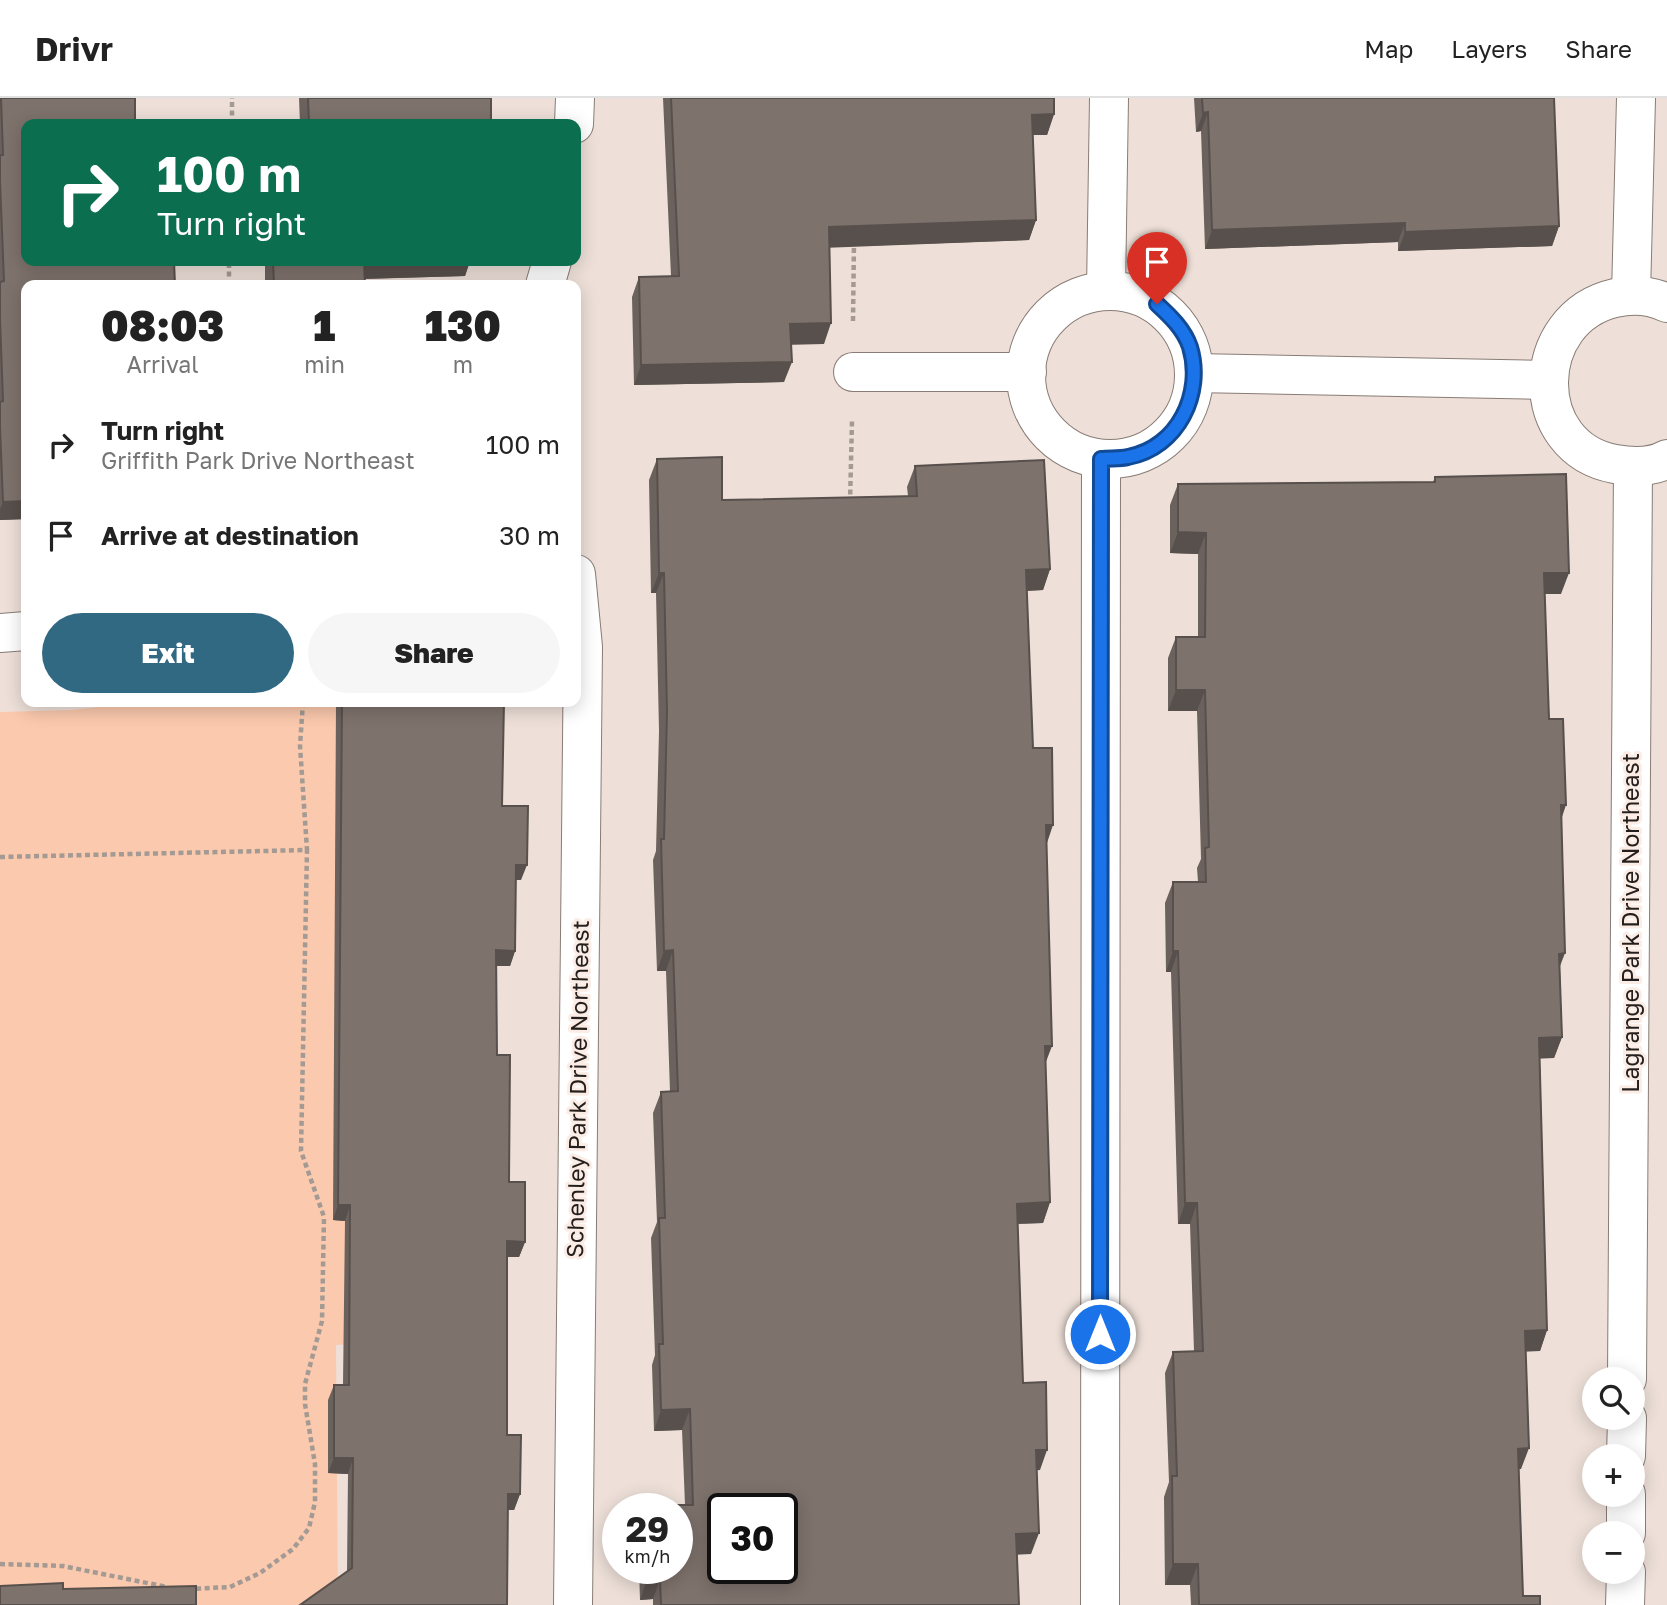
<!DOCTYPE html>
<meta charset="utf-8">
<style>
body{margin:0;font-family:"Golos Text",sans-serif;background:#f6f6f6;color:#222;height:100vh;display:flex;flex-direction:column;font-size:26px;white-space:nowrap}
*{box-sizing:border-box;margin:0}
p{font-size:23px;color:#767676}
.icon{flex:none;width:38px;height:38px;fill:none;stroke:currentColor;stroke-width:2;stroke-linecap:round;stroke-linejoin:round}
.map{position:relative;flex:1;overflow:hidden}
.sheet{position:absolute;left:21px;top:182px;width:560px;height:427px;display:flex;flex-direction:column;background:#fff;border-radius:14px;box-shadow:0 4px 18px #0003}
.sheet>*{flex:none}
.guide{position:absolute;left:21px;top:21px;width:560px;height:147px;border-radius:14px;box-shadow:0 4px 18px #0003;background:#0b6e4f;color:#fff;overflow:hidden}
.fabs{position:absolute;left:1582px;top:1269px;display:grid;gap:14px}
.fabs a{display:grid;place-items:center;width:63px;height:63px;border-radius:50%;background:#fff;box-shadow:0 4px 18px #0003;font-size:35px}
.speed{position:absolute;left:602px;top:1395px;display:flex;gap:14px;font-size:35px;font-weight:700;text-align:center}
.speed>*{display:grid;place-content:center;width:91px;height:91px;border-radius:50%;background:#fff;box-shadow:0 4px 18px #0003;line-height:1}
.speed small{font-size:18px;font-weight:400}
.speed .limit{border:4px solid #111;border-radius:10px;background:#fff;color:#111}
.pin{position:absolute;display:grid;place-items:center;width:60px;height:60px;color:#fff;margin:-72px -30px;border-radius:50% 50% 50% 0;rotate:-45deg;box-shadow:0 0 7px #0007}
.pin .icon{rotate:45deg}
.me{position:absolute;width:77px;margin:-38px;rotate:0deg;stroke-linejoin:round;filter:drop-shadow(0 0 5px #0008)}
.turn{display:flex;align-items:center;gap:24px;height:147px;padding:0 21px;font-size:32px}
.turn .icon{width:91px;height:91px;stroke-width:2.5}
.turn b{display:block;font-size:49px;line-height:60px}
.eta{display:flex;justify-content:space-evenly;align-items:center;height:119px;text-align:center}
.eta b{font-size:42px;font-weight:800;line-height:49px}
.primary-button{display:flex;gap:14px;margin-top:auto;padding:14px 21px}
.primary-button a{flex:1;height:80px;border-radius:42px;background:#316983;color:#fff;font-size:28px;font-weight:800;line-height:80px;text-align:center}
.primary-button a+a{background:#f6f6f6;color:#222}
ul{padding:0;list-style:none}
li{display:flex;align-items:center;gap:21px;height:91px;padding:0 21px}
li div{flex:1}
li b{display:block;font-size:26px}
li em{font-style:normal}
header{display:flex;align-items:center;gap:42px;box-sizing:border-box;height:98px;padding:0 35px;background:#fff;border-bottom:2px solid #e0e0e0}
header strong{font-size:33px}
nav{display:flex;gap:38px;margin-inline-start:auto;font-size:24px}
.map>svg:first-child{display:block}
.green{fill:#fbc9ad}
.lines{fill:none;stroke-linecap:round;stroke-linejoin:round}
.minor-casing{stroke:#887c75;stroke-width:40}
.path{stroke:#a49a94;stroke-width:4.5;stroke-dasharray:5 3.5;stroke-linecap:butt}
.minor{stroke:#fff;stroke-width:38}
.wall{fill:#6c625d}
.shaded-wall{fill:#58504c}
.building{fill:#7e726c;stroke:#58504c;stroke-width:2;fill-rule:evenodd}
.route-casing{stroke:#114b97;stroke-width:18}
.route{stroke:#1a73e8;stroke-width:12}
.labels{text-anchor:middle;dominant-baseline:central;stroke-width:6;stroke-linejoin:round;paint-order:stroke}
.street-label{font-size:23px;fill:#241f1c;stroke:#fbede6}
</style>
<header>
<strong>Drivr</strong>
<nav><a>Map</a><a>Layers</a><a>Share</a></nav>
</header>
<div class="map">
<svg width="1667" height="1507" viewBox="0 0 1667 1507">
<rect width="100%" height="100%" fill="#eee0d9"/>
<path class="green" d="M146,604H340L351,1116V1246L336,1247L338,1507H0V614L71,612Z"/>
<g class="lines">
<g class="minor-casing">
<g id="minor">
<path d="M574,26L575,0"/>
<path d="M545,187L552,163"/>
<path d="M1106,192L1109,0"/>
<circle cx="1110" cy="277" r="84"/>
<path d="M1631,197L1636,0"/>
<path d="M1667,205C1650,197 1633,196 1615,200C1528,220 1526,350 1615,366C1632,369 1651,370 1667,361"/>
<path d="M853,274H1027"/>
<path d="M1194,275L1549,282"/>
<path d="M0,535L26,533"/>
<path d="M1627,1281L1633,369"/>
<path d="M1626,1358L1627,1320"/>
<path d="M1626,1435V1396"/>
<path d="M573,1507L583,549L576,476"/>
<path d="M1100,1507L1101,361"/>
<path d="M1625,1507L1626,1474"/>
</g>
</g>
<g class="path">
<path d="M232,26V0"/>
<path d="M229,187V163"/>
<path d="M853,223L854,144"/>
<path d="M850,405L852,323"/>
<path d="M303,604L300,648L307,752"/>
<path d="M0,759L307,752L301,1053L324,1119L322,1223L305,1286V1306L315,1366V1404L309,1430L293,1451L260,1475L230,1489L190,1491"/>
<path d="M0,1466L63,1468L167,1489"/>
</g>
<use href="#minor" class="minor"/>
</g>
<g class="wall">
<path d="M0,0H135L26,421L0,422Z"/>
<path d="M299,0H491V26H300Z"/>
<path d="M663,0H1054V16L1047,37H1033L1036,122L1029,142L830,149L824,246H791L784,284L634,287L632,199L639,179L671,178Z"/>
<path d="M1194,0H1554L1559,128L1552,148L1398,153V144L1205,151L1201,33L1196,34Z"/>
<path d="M265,163H470L465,178L365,181V187H265Z"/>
<path d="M657,361L722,402L908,398L907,389L915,368L1050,471L1043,492L1027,493L1033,650L1046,746L1045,965L1050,1104L1043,1125L1018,1126L1023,1285L1040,1372H1037L1031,1456H1017L1019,1507H653V1501L640,1502L639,1470H677V1410H645L646,1407H685L682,1332L654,1333L652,1267L655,1257L651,1140L657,1124L653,1015L661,994H670L666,873H657L653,762L656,753L659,633L656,495H651L649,382Z"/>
<path d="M1435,379L1561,496H1545L1549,621L1561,721L1560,870L1562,939L1554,960H1540L1547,1232L1540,1253H1525L1521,1371H1519L1523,1498L1540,1507H1191L1190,1487H1165L1164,1399L1169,1384L1165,1275L1173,1254L1194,1253L1190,1126H1178L1171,874H1166L1165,805L1173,784H1198L1197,770L1201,761L1197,613H1168V560L1176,539H1198V456L1170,455V407L1178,386L1433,384Z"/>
<path d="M336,604H525L524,606L504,607L502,708L521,782H516L515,853L510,868H496L497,957L509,1084L525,1144L519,1159H507V1337L520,1396L514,1412H508L347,1473L348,1376L328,1375V1302L334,1287H343L345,1123L333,1122Z"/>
</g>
<g class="shaded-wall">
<path d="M1208,14L1201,33L1196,34L1203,15Z"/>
<path d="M1054,16L1047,37H1025L1032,17Z"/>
<path d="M1036,122L1029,142L822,150L829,129Z"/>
<path d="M1405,125L1398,144L1205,151L1212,132Z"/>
<path d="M1559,128L1552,148L1398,153L1405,134Z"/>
<path d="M362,163H470L465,178L356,181Z"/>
<path d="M831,225L824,246L783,247L790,226Z"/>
<path d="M792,264L784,284L634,287L641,267Z"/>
<path d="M26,403V421L0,422V411L3,404Z"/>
<path d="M1178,434L1206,435L1198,456L1170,455Z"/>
<path d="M1050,471L1043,492L1019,493L1026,472Z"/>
<path d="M659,475H664L656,495H651Z"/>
<path d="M1544,475H1569L1561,496H1536Z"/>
<path d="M1176,592H1205L1197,613H1168Z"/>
<path d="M500,604H525L524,606L499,607Z"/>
<path d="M1561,707H1566L1559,728Z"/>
<path d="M1046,727H1053L1046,748Z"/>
<path d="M516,767H527L521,782H510Z"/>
<path d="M496,852L515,853L510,868H490Z"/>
<path d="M673,852L666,873H657L664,853Z"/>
<path d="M1173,853H1178L1171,874H1166Z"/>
<path d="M1565,855L1557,876L1559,856Z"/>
<path d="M1562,939L1554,960L1532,961L1539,940Z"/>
<path d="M1045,948H1052L1044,969Z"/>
<path d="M1050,1104L1043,1125L1009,1126L1017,1106Z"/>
<path d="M1185,1105H1197L1190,1126H1178Z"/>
<path d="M338,1107H350L345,1123L333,1122Z"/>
<path d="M507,1143L525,1144L519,1159H501Z"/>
<path d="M1547,1232L1540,1253L1517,1254L1525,1233Z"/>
<path d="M690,1311L682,1332L654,1333L661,1312Z"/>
<path d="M1529,1350L1521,1371L1511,1372L1518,1351Z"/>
<path d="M1036,1352H1047L1040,1372L1029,1373Z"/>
<path d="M334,1360H353L348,1376L328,1375Z"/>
<path d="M508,1396H520L514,1412H502Z"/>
<path d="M1039,1435L1031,1456L1009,1457L1016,1436Z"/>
<path d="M1173,1466H1198L1190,1487H1165Z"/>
<path d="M647,1481H660L653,1501L640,1502Z"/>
</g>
<g class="building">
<path d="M1,0H135V26H26V163H174L175,187H26V403L3,404L0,329V304L3,303L0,220V184L4,183L0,83V57H3Z"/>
<path d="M308,0H491V26H309Z"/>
<path d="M671,0H1054V16L1032,17L1036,122L829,129L831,225L790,226L792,264L641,267L639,179L679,178Z"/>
<path d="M1202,0H1554L1559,128L1405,134V125L1212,132L1208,14L1203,15Z"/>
<path d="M273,163H364L365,187H274Z"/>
<path d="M722,359V402L917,398L915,368L1044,362L1050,471L1026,472L1033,650H1052L1053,727H1046L1052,948H1045L1050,1104L1017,1106L1023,1285L1046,1284L1047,1352H1036L1039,1435L1016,1436L1019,1507H661L660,1481H647V1470H677V1410H646V1407H693L690,1311L661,1312L659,1246H663L659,1120H665L661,994L678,993L673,852L664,853L661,741H664L667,613L664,475H659L657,361ZM723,1410H782V1470H723Z"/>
<path d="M1566,376L1569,475H1544L1549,621H1563L1566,707H1561L1565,855L1559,856L1562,939L1539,940L1547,1232L1525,1233L1529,1350L1518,1351L1523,1498H1540V1507H1199L1198,1466H1173L1172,1378H1177L1173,1254L1203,1253L1197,1105H1185L1178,853H1173V784H1206L1205,750L1209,749L1205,592H1176V539H1205L1206,435L1178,434V386L1435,384V379Z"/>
<path d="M342,604H504L502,708H528L527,767H516L515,853L496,852L497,957H510L509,1084H525V1144L507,1143V1337H521L520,1396H508L507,1507H300L352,1470L353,1360H334V1287H349L350,1107H338Z"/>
<path d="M63,1485V1491L196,1488V1507H0V1488Z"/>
</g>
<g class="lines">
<g class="route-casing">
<path id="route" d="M1100,1236L1101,361C1110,360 1120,361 1128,359C1178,350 1204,295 1190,249C1184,231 1170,218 1157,206"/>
</g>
<use href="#route" class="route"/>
</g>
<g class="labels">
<g class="street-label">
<text transform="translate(1630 825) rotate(-90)">Lagrange Park Drive Northeast</text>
<text transform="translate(577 991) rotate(-89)">Schenley Park Drive Northeast</text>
</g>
</g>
</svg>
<div class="fabs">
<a><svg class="icon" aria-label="search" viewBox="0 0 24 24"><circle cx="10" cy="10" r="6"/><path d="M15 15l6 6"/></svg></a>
<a>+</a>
<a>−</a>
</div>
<div class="speed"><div>29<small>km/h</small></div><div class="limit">30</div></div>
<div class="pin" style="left:1157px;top:206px;background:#d93025"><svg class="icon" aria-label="arrive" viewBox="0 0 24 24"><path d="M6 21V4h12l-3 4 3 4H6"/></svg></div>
<svg class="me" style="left:1100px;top:1236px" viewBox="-20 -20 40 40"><circle r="17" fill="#1a73e8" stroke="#fff" stroke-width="3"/><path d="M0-11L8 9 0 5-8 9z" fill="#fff"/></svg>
<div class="guide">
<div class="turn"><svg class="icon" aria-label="right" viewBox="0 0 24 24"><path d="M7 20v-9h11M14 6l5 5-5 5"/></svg><div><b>100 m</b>Turn right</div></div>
</div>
<section class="sheet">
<div class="eta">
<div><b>08:03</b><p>Arrival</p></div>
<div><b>1</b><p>min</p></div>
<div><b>130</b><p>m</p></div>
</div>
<ul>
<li><svg class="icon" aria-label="right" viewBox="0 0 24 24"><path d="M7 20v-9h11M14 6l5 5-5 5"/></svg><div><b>Turn right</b><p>Griffith Park Drive Northeast</p></div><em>100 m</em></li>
<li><svg class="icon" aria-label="arrive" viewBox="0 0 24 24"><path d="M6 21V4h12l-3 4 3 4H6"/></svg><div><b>Arrive at destination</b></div><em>30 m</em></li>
</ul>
<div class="primary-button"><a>Exit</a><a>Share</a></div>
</section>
</div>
